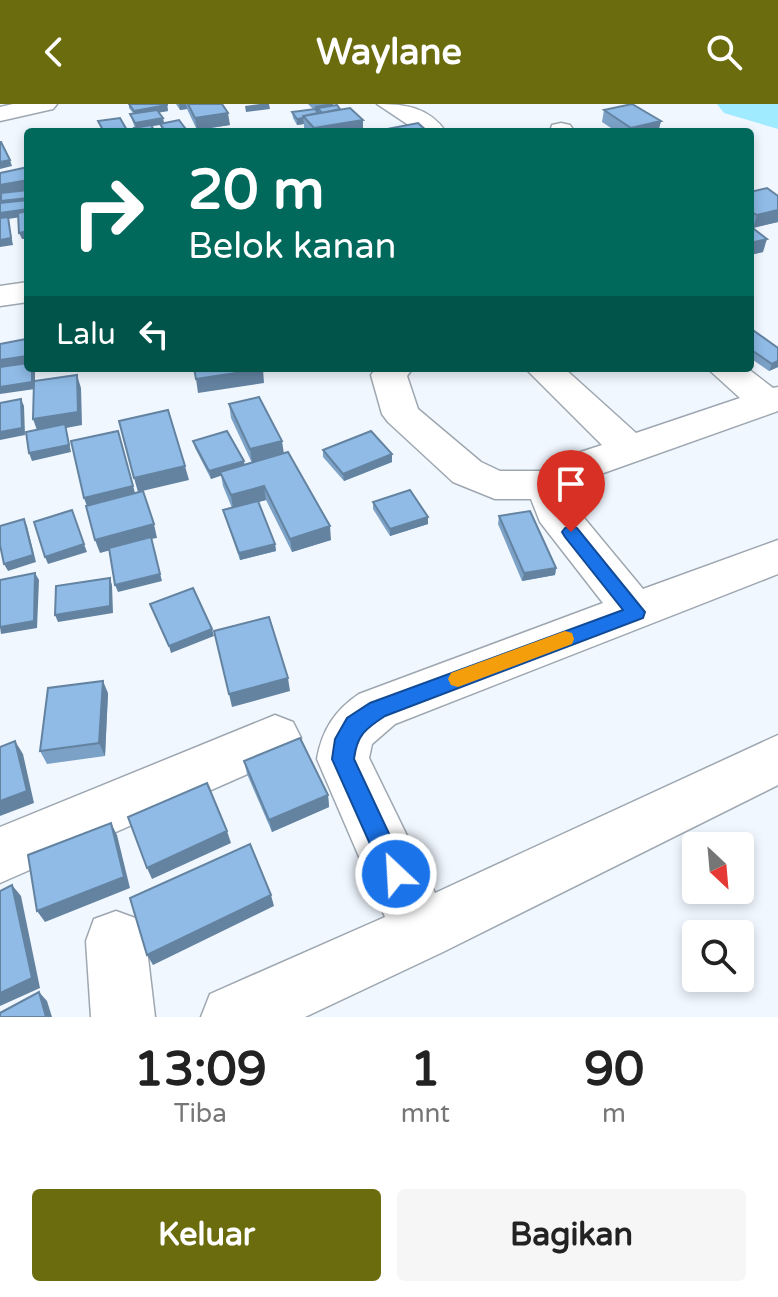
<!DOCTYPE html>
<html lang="id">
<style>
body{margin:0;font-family:"Varela Round",sans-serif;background:#f6f6f6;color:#222;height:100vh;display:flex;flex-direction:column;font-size:30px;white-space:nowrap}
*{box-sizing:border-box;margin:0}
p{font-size:26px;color:#767676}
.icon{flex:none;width:44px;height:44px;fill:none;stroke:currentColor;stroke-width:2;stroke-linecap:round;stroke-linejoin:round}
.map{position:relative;height:913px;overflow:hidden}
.details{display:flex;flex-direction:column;background:#fff;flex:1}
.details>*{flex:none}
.top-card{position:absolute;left:24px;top:24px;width:730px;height:244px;border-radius:8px;box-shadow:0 4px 12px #0003;background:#00695c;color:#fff;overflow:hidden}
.needle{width:52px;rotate:154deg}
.buttons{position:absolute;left:682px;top:728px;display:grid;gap:16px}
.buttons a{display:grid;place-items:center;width:72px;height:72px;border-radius:8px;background:#fff;box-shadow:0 4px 12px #0003;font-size:40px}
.pin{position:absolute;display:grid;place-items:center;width:68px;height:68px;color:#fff;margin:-82px -34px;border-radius:50% 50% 50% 0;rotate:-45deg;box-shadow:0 0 8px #0007}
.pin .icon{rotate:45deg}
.me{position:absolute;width:88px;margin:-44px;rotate:335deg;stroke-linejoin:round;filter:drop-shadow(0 0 6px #0008)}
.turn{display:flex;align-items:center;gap:28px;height:168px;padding:0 32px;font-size:36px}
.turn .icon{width:104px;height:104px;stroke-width:2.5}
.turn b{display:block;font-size:56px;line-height:68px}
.then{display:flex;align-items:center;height:76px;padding:0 32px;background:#0003;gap:16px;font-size:30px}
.eta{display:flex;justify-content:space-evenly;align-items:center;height:136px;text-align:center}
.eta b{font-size:48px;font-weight:700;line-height:56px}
.cta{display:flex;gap:16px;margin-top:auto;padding:16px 32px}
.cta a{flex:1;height:92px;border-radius:8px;background:#6b6c0e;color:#fff;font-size:32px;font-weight:700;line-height:92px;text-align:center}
.cta a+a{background:#f6f6f6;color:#222}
header{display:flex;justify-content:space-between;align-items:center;height:104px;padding:0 32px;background:#6b6c0e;color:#fff;font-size:36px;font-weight:700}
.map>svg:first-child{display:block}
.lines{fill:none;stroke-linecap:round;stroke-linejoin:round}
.river{fill:#a0ebff;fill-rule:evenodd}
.minor-casing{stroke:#9ea7b0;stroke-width:3}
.minor{fill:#fff;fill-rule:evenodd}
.wall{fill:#7ba1c6}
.shaded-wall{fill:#6483a1}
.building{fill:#8fbbe6;stroke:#6483a1;stroke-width:2}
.route{fill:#1a73e8;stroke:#114b97;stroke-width:2}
.slow{fill:#f59e0b}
</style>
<header><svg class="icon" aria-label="back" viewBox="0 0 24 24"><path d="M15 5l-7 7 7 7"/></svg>Waylane<svg class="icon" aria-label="search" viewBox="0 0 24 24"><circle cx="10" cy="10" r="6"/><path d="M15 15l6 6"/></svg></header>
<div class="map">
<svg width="778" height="913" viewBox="0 0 778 913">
<rect width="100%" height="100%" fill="#f0f7ff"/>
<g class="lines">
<path class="river" d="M717,0H778V25L724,9Z"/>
<g class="minor-casing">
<g id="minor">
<path d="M13,0H57L53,5L0,17V3Z"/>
<path d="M377,0C405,0 429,3 446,28H419Z"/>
<path d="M561,19L570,21L575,28H550L552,21Z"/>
<path d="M28,178V198L0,202V182Z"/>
<path d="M376,264H413L407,272L418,305L481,358L500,367H540L553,357L602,341L525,264H564L636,329L740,294L707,264H747L773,284L778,283V307L581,377L570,385L575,403L643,485L778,436V470L395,620L372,640L369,654L435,789L778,631V681L443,848L305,913H201L210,890L385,813L317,655C322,626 335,606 359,590L603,499L540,418L531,395H495L453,378L388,318L382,310L371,271Z"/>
<path d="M275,611L293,618L301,634L293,650L0,779V723Z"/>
<path d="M116,807L138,815L146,837L155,913H91L86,837L94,815Z"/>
</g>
</g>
<use href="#minor" class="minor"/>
</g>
<g class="wall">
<path d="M129,0H167L168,7L159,8L163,14L164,19L188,28H163L160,21L152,22L155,28H135L134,24H135L130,10L133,9L129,4Z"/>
<path d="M176,0H222L230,21L197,26L187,5L180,6Z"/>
<path d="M308,0H333V2L363,28H308L304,24V20L297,21L293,14L292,8L313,5Z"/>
<path d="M604,6L661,17L658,28H617L602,18Z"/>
<path d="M750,88L778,92V118L753,124L763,148L750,151Z"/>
<path d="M750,224L778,244V263L769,267L750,254Z"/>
<path d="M229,300L284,350L331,436L292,448L266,396L258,398L275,440L276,447L240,456L225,413L223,406L232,404L223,382L221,371L211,375L195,344L193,337L245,361L252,359L231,314Z"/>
<path d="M323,346L392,358L344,377L323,353Z"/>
<path d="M373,398L428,413V420L390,432L373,405Z"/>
<path d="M499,412L556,464L555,471L522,477L498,420Z"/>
<path d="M108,589L105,652L47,660L40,647Z"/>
<path d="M244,657L328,691L329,703L272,728L247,670Z"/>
</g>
<g class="shaded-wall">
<path d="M179,0H186L187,5L180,6Z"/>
<path d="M260,0H269L270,5L246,8L245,2Z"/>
<path d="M327,0H333V5L318,4L319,8H315V2Z"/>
<path d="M167,1L168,7L136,13L134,7Z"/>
<path d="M228,9L230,21L197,26L195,14Z"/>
<path d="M163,14L164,20L136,25L135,19Z"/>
<path d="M303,14L304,20L297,21V15Z"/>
<path d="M363,16V28H315L314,24Z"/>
<path d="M661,17L658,28H630L631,24Z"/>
<path d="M10,56L12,62L0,65V58Z"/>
<path d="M28,76V89L0,94V81Z"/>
<path d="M28,94V101L3,103L1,97Z"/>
<path d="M28,105V112L8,115L13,141L0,143V109Z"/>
<path d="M778,106V118L753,124L757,111Z"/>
<path d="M28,127V135H22L19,129Z"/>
<path d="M767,135L763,148L750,151V139Z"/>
<path d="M26,235L28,243V259L0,264V256Z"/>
<path d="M778,257V263L769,267L772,260Z"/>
<path d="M32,264H34L35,266V285L0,290V283Z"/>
<path d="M263,265L264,279L198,289L196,275Z"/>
<path d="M77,271L81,284L82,321L66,324L71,348L32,357L29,349L38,329L33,315Z"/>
<path d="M21,295L24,302L25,331L0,336V328Z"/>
<path d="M118,327L137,396L89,408L84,394Z"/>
<path d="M282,337L284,350L252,359L250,345Z"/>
<path d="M392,350V358L344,377L343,370Z"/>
<path d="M244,357L245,364L211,375L209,367Z"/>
<path d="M185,362L189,376L138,388L134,374Z"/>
<path d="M264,382L266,396L233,405L231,391Z"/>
<path d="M428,413V420L390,432V425Z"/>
<path d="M24,415L27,422L36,458L8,467L4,460Z"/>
<path d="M154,420L157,434L151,435L162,477L118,488L115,481L151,435L100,449L95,436Z"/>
<path d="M330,422L331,436L292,448L290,435Z"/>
<path d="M84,440L87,448L48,460L45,453Z"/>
<path d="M275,440L276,447L240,456L239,449Z"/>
<path d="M556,464L555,471L522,477L524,469Z"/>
<path d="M35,469L39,476L37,524L1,530L0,523Z"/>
<path d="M110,474L112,481L113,509L58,518L55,511Z"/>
<path d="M212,525L214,532L171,549L169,542Z"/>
<path d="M288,574L290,587L232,603L229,590Z"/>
<path d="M103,577L108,589L105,652L99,639Z"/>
<path d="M15,637L23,650L34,699L0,712V697Z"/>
<path d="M328,691L329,703L272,728L269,716Z"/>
<path d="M111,719L117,731L130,784L45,818L37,807Z"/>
<path d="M227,727L231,739L152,775L147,764Z"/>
<path d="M12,781L21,792L40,884L0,902V889Z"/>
<path d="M271,791L274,802L153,861L147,851Z"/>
<path d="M39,888L47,897L52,913H46Z"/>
</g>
<g class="building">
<path d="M129,0H167V1L134,7Z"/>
<path d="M188,0H222L228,9L195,14Z"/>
<path d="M632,0L661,17L631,24L604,6Z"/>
<path d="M337,1L340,5L322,9L318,4Z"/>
<path d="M350,4L363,16L314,24L303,12Z"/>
<path d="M315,5L318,9L303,12V14L297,15L292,8Z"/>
<path d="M157,6L163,14L135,19L130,10Z"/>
<path d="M120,14L128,28H104L98,17Z"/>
<path d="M179,16L188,28H166L160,20Z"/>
<path d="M418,19L428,28H391L387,25Z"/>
<path d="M151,21L155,28H136L134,24Z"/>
<path d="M0,38H1L10,56L0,58Z"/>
<path d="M28,63V76L0,81V69Z"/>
<path d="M767,84L778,92V106L757,111L750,107V88Z"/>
<path d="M28,86V94L1,97V89Z"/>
<path d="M28,96V105L0,109V99Z"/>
<path d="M28,107V127L19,129L18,109Z"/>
<path d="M8,113L11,134L0,136V114Z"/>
<path d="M750,122L767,135L750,139Z"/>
<path d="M750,224L778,244V257L772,260L750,245Z"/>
<path d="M26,235L27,252L0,256V240Z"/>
<path d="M28,259V264H32V278L0,283V263Z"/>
<path d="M194,264H262L263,265L196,275Z"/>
<path d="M77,271L78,308L33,315L34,277Z"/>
<path d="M259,293L282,337L250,345L229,300Z"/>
<path d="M21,295L22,324L0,328V299Z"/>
<path d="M168,306L185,362L134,374L119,317Z"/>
<path d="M65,320L69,341L29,349L26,328Z"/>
<path d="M118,327L133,382L84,394L71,337Z"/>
<path d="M227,327L244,357L209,367L193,337Z"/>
<path d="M371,327L392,350L343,370L323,346Z"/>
<path d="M288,348L330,422L290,435L264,382L231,391L220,368Z"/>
<path d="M410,386L428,413L390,425L373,398Z"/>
<path d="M143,387L154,420L95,436L86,402Z"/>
<path d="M258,397L275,440L239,449L223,406Z"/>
<path d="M72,406L84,440L45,453L34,418Z"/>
<path d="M530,407L556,464L524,469L499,412Z"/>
<path d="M24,415L33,451L4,460L0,441V422Z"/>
<path d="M151,433L160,470L115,481L109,444Z"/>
<path d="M35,469L34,517L0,523V476Z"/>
<path d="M110,474V502L55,511L56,482Z"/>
<path d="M193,484L212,525L169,542L150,500Z"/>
<path d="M269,513L288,574L229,590L214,527Z"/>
<path d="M103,577L99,639L40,647L48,584Z"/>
<path d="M300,634L328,691L269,716L244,657Z"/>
<path d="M15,637L27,687L0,697V643Z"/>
<path d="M207,679L227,727L147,764L128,713Z"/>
<path d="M111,719L124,773L37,807L28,751Z"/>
<path d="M250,740L271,791L147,851L130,794Z"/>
<path d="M12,781L32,874L0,889V787Z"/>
<path d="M39,888L46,913H0V909Z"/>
</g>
<path class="route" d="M571,422L577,424L645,508L643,514L385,612C365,625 357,631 354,655L408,770L404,778L396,782L387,778L332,655L335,635L347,614L370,599L623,506L565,433L562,428L565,424Z"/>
<path class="slow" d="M565,527L572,529L574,535L572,540L458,583L451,581L448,575L451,569Z"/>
</svg>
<div class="buttons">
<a><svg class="needle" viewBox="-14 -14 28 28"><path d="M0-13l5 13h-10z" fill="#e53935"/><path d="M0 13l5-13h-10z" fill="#767676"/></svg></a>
<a><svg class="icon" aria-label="search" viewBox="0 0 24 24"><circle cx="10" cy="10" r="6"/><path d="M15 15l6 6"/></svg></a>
</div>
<div class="pin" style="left:571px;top:428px;background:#d93025"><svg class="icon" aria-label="arrive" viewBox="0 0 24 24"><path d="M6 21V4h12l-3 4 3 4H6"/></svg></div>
<svg class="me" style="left:396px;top:770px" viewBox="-20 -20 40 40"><circle r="17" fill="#1a73e8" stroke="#fff" stroke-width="3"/><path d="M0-11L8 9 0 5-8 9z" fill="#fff"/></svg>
<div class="top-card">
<div class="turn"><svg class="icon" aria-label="right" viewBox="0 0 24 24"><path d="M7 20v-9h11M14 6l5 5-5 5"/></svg><div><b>20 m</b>Belok kanan</div></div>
<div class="then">Lalu<svg class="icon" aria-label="left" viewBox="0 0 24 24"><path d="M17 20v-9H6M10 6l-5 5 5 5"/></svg></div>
</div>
</div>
<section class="details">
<div class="eta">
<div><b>13:09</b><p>Tiba</p></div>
<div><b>1</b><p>mnt</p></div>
<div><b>90</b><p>m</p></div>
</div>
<div class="cta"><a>Keluar</a><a>Bagikan</a></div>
</section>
